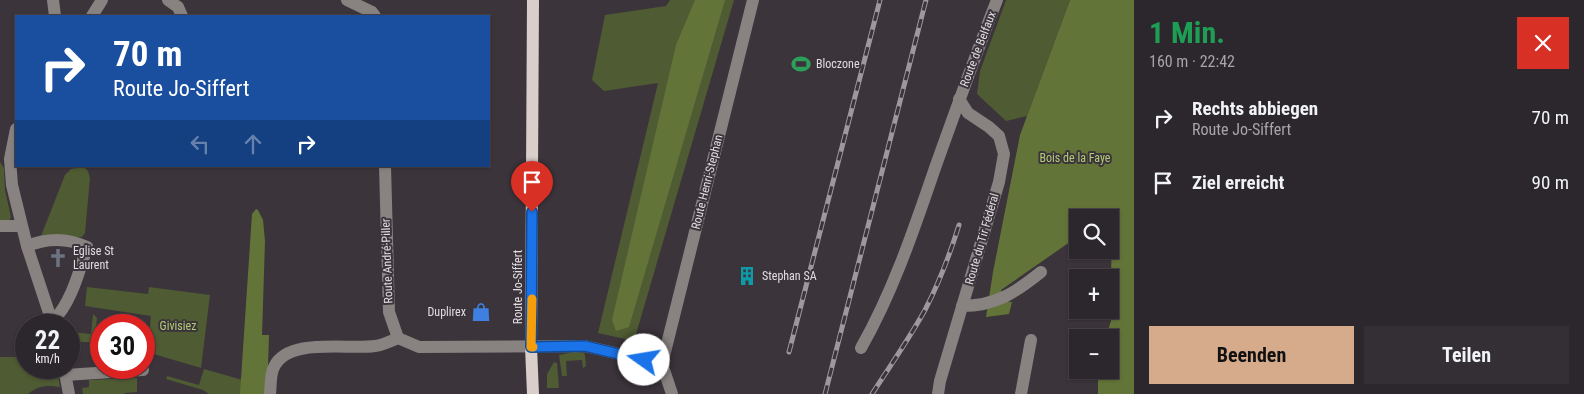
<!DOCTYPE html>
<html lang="de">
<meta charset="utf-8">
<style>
body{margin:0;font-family:"Roboto Condensed",sans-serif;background:#342f34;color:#f1f3f6;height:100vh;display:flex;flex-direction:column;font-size:19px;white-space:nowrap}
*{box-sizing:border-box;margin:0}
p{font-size:16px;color:#a6a5a9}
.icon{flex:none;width:28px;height:28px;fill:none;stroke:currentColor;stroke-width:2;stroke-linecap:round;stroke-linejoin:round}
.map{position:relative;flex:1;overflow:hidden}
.sheet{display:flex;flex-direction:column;background:#2c272c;width:450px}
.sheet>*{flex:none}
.top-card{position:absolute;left:15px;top:15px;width:475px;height:152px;border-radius:0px;box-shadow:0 1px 4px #0004,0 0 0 1px #484448;background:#1a4fa0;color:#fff;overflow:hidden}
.controls{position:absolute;left:1069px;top:209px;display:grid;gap:10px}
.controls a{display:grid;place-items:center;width:50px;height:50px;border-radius:0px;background:#2c272c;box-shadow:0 1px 4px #0004,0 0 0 1px #484448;font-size:25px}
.speed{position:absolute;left:15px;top:314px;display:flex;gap:10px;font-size:25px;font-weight:700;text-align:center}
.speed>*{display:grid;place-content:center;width:65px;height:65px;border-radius:50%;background:#2c272c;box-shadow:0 1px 4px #0004,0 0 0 1px #484448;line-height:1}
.speed small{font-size:12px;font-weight:400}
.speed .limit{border:8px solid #d22;background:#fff;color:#111}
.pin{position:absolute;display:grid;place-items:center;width:42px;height:42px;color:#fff;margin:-51px -21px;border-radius:50% 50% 50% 0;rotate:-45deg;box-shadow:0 0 5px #0007}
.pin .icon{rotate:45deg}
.me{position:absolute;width:55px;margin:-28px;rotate:283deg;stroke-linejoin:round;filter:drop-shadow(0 0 4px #0008)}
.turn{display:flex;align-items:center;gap:18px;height:105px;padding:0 15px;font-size:22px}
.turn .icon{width:65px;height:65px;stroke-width:2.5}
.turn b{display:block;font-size:35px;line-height:42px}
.lanes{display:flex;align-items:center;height:48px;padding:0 15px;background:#0003;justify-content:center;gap:25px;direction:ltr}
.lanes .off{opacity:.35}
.round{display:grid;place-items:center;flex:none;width:52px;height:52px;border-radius:0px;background:#342f34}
.headline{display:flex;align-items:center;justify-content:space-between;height:85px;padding:0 15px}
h1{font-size:30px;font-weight:700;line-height:38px;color:#1e9e55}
.action{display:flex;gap:10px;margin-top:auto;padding:10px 15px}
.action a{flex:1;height:58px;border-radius:0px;background:#d6ab8b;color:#111;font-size:20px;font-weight:700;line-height:58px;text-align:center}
.action a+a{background:#342f34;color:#f1f3f6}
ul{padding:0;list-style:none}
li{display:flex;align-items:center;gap:15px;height:65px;padding:0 15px}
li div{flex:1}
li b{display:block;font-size:19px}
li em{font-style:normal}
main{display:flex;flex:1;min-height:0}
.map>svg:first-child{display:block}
.green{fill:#4f5b32}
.forest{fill:#637439}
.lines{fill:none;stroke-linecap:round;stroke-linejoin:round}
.minor{stroke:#888281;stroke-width:12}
.major{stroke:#d9ceca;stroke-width:12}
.rail-casing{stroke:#9d989d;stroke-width:5}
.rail{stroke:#3b343b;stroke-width:3;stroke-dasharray:9;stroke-linecap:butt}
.route-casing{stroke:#114b97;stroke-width:12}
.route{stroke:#1a73e8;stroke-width:9}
.slow{stroke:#f59e0b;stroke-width:9}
.labels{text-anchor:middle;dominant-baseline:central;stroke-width:4;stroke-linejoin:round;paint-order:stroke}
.street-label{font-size:12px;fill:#e1dce1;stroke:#3b343b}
.poi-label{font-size:12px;fill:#e1dce1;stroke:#3b343b;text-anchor:start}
.park-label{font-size:12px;fill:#b3cd76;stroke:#3b343b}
</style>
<main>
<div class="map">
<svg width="1134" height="394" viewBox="0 0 1134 394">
<rect width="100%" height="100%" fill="#3b343b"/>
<g class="green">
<path d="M670,0H734L634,341L598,333L658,83L604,91L592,80L605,15L666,6Z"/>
<path d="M1006,0H1070L1027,116L1006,121L977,94L980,71Z"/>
<path d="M0,162L4,168L5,190L11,217L9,221L0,222Z"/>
<path d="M84,167L88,171L90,178L85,233L82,237L43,238L41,236L65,175L71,169Z"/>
<path d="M87,287L148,294L149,287L210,295L201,368L147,352L151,316L85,306Z"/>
<path d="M93,314L97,318L95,337L90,342H72L70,335L72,332L91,334Z"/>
<path d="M574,352L584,353L585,355L586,366L583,368L582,360L566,361L567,376H562L559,355Z"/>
<path d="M0,357H26V368H57L60,387C47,385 39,385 28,394H0Z"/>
<path d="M554,362L557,363L559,388H547V374Z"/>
<path d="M204,369L246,381V394H209L203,390L166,379L167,376L199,385Z"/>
<path d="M137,378V392L125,393L124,394H83L82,388L89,387V380Z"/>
</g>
<g class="forest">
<path d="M695,0H725L629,327L616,331L612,320L676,45Z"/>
<path d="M1070,0H1134V394H1098V370H1110V338L1106,337L1117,301L1111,273L1112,242L1110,240V218H1078L1077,237L1001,290L1003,301L1012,302L1009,314L986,317L993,272L1020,135Z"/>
<path d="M256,209L258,210L263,220L265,241L262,335H269L268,367L265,394H240L252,214Z"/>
</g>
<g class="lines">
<g class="minor">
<path d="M53,0L55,16"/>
<path d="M168,0L178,7L182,16"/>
<path d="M347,0L372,12L375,16"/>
<path d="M92,16L102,0"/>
<path d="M16,129L10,159L12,185L27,246L53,325"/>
<path d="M385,166L389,312L398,338L419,347L585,346L662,364L672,394"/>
<path d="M0,226H21"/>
<path d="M27,246C47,238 68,238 87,247C80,269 70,307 52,321"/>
<path d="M962,306C996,306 1016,292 1041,272"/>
<path d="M861,348C893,292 914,229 935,168C955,112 975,56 997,0"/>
<path d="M662,364L753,0"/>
<path d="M64,368L69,394"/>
<path d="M65,375L143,370"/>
<path d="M270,394C271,386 270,374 274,367C288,337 347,350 375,346C383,345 391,341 398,338"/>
<path d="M938,394L940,381L999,182L1004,154L999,136L989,127L968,113L959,99"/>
<path d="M1021,394L1031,340"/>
</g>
<path class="major" d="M533,0L531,347L533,394"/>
<g class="rail-casing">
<g id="rail">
<path d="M789,352L880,0"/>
<path d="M825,394L926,0"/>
<path d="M872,394C890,366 909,339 925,310C939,283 950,254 959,225"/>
</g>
</g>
<use href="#rail" class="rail"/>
</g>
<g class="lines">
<g class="route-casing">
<path id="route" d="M532,212L531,347L585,346L644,360"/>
</g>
<use href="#route" class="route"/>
<path class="slow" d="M532,299L531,347H533"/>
</g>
<defs>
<g id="stadium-bare" transform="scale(1.5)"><path d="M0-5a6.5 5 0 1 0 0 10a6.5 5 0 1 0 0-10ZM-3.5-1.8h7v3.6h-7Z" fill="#2e9e5b" stroke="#3b343b" stroke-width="2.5" paint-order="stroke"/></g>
<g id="church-bare" transform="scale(1.5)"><path d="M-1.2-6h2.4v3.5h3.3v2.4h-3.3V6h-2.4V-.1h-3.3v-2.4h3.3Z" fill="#6b7280" stroke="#3b343b" stroke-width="2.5" paint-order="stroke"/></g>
<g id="building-bare" transform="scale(1.5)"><path d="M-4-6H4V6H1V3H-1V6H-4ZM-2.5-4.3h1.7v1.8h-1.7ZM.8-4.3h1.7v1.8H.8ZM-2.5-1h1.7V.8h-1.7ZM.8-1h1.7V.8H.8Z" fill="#0f9aa8" stroke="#3b343b" stroke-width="2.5" paint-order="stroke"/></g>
<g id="shop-bare" transform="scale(1.5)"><path d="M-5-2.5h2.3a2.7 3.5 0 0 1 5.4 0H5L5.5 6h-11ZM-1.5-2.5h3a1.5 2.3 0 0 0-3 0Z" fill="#3f7fe0" stroke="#3b343b" stroke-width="2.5" paint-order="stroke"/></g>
</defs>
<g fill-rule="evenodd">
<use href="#stadium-bare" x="801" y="64"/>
<use href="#church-bare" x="58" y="258"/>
<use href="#building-bare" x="747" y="276"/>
<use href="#shop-bare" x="481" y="312"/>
</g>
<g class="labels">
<g class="street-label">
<text transform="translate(978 49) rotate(-69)">Route de Belfaux</text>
<text transform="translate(707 182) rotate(-76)">Route Henri-Stephan</text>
<text transform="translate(982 239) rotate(-74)">Route du Tir Fédéral</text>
<text transform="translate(387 261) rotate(-92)">Route André-Piller</text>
<text transform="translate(518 287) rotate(-90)">Route Jo-Siffert</text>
</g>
<g class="poi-label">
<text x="816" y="64">Bloczone</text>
<text x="73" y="251">Eglise St<tspan x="73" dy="14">Laurent</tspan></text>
<text x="762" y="276">Stephan SA</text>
<text x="466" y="312" text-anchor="end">Duplirex</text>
</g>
<g class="park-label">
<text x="1075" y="158">Bois de la Faye</text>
<text x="178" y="326">Givisiez</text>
</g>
</g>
</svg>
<div class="controls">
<a><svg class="icon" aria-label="search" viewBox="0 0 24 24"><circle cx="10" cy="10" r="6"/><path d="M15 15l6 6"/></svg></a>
<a>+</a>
<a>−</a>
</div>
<div class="speed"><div>22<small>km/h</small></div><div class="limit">30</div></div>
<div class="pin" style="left:532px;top:212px;background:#d93025"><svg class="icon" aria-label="arrive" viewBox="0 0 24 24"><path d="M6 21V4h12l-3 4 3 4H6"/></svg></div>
<svg class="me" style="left:644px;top:360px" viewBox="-20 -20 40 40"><circle r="19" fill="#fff"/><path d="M0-13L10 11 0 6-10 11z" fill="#1a73e8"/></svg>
<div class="top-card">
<div class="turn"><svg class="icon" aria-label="right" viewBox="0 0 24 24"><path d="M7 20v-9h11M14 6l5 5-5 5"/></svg><div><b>70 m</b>Route Jo-Siffert</div></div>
<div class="lanes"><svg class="icon off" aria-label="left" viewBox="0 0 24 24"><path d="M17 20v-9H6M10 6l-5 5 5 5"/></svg><svg class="icon off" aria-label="ahead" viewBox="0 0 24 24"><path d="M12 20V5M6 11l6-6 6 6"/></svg><svg class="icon" aria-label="right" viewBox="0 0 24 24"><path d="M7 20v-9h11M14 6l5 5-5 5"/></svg></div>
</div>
</div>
<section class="sheet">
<div class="headline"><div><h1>1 Min.</h1><p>160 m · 22:42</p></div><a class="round" style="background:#d93025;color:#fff"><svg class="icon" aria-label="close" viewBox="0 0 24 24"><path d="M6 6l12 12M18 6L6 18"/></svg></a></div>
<ul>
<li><svg class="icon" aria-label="right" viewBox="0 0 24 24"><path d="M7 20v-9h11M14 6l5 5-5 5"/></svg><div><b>Rechts abbiegen</b><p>Route Jo-Siffert</p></div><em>70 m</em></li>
<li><svg class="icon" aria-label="arrive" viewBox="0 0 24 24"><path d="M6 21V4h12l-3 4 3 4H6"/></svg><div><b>Ziel erreicht</b></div><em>90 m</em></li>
</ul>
<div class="action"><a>Beenden</a><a>Teilen</a></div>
</section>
</main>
